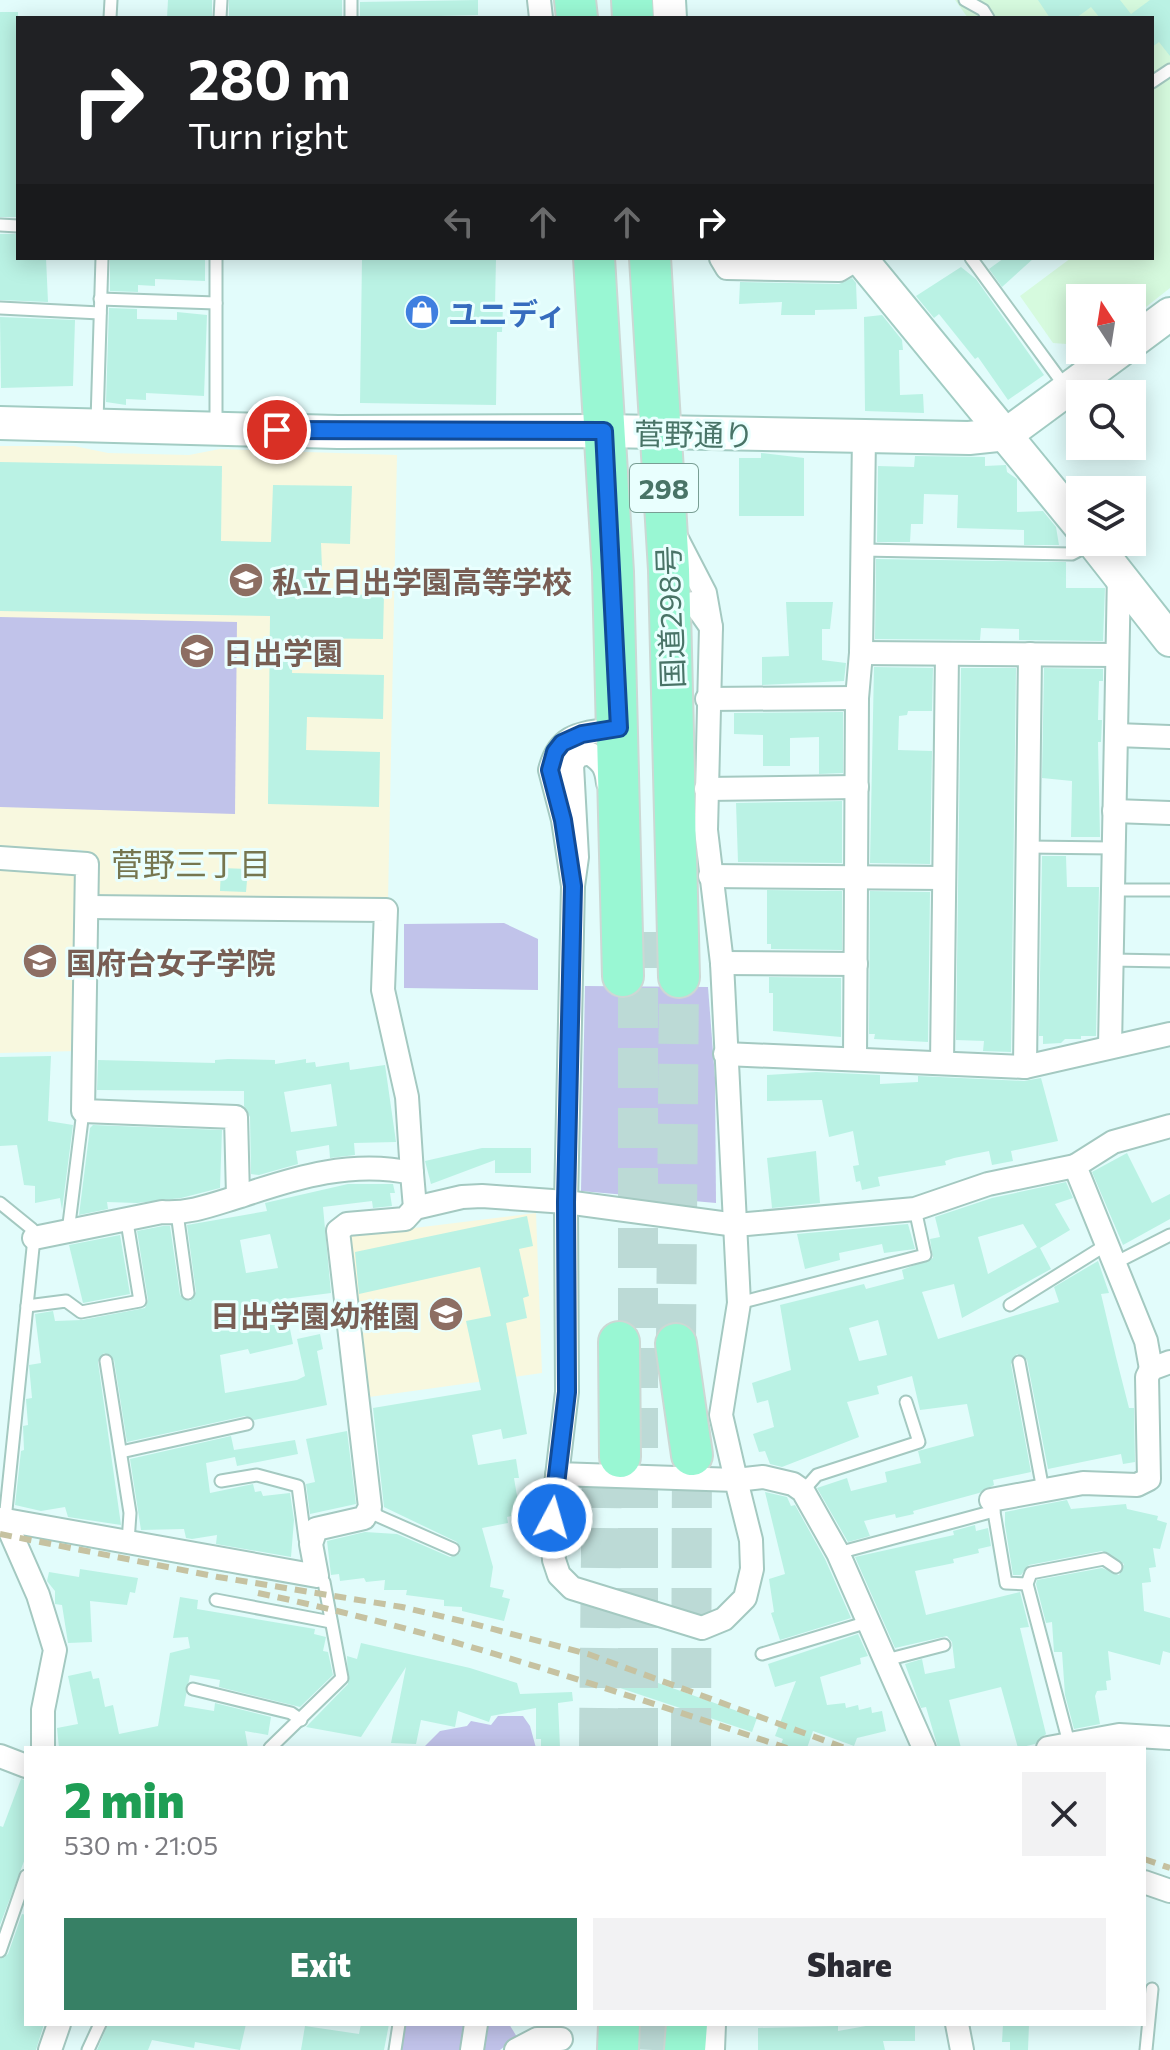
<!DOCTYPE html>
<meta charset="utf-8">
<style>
body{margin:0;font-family:Commissioner,"Noto Sans JP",sans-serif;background:#f2f2f3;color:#2b2b33;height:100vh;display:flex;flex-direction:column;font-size:30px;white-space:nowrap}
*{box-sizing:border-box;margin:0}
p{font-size:26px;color:#7c7c81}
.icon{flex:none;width:44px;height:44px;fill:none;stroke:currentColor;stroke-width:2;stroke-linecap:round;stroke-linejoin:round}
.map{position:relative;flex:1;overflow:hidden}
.drawer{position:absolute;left:24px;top:1746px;width:1122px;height:280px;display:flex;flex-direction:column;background:#fff;border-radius:0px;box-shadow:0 4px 20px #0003}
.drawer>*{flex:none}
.hud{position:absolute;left:16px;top:16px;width:1138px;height:244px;border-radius:0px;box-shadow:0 4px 20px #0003;background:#202124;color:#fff;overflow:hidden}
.needle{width:52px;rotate:348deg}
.buttons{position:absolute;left:1066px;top:284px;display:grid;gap:16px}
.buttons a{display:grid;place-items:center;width:80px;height:80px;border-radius:0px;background:#fff;box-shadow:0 4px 20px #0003;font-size:40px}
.pin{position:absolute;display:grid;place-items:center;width:68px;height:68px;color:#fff;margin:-34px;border:4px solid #fff;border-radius:50%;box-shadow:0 2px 8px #0007}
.me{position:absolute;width:88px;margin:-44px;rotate:6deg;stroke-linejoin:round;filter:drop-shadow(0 0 6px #0008)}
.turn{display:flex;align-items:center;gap:28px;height:168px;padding:0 40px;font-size:36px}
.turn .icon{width:104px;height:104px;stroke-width:2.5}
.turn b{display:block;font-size:56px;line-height:68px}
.lanes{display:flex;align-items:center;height:76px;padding:0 40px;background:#0003;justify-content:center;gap:40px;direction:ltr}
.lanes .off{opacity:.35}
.round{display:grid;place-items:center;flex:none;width:84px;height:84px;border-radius:0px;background:#f2f2f3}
.summary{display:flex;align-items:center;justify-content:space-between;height:136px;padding:0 40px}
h1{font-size:48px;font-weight:800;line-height:60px;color:#1e9e55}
.cta{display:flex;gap:16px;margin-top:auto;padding:16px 40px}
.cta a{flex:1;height:92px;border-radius:0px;background:#378065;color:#fff;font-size:32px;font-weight:800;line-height:92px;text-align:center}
.cta a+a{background:#f2f2f3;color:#2b2b33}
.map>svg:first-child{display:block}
.education{fill:#f8f8df}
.medical{fill:#d6fade}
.green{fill:#c1c3ea}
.building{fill:#baf2e4;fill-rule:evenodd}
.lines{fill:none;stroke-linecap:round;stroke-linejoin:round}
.highway-tunnel{stroke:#bcdad6;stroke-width:40;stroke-dasharray:40 20;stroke-linecap:butt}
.lane-casing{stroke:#a4c9c1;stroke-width:15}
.street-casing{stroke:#a4c9c1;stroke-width:26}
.secondary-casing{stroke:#a2ccc3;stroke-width:36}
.highway-casing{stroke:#ccd8d4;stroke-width:44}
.lane{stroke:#fff;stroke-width:11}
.street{stroke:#fff;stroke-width:22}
.secondary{stroke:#fff;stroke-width:32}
.highway{stroke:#99f7d3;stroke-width:40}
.rail{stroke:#c6c2a1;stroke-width:6;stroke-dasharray:12 8;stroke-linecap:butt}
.route-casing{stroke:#114b97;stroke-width:20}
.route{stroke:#1a73e8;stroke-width:14}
.labels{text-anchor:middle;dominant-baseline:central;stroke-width:6;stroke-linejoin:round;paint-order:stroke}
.shield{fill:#e9fffe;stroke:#799e94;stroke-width:2}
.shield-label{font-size:28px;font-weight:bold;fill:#497467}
.shop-label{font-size:30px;font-weight:bold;fill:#366cbe;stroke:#e9fffe;text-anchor:start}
.street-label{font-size:30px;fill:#497467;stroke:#e9fffe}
.education-label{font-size:30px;font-weight:bold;fill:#785e54;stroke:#e9fffe;text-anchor:start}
.neighbourhood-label{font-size:32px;fill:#76764f;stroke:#e9fffe}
</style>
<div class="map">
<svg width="1170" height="2050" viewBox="0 0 1170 2050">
<rect width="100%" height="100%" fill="#e2fcfb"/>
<g class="education">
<path d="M0,446H74L108,453L189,455L220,449L397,455L388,902L101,896L96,889L95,862L82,850L0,847Z"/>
<path d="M0,868L84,871L77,1051L0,1053Z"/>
<path d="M536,1213L542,1373L362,1398L341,1237Z"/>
</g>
<path class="medical" d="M955,0H1170V288L1132,318V298H1080V345L1053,343L1020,296L1071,258H1152V18H968Z"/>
<g class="green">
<path d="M0,617L237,622L235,814L0,807Z"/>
<path d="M504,923L538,939V990L404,988V924Z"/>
<path d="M585,986L708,987L715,1078L716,1203L581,1191Z"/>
<path d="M498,1716H523L530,1726L536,1748H423L440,1731L467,1726L471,1721L491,1725Z"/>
<path d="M404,2024H509L517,2037L500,2050H400Z"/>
</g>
<g class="building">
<path d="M168,0H212V18H167Z"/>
<rect x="229" y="0" width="113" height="18"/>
<path d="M478,0V15L360,18V2Z"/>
<path d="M1038,0H1120L1131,14L1150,0H1170V56L1159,42L1152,47V18H1100L1091,7L1076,18H1050Z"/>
<rect x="0" y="12" width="18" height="205"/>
<path d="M0,234H16L17,258H46L48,302L0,300Z"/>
<path d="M110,258H205V281L155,279V286L138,285V292L110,291Z"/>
<path d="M362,258H496L495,306H503L502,332H497L496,405L360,403Z"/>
<path d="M1004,258H1034L1002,287L989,269Z"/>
<path d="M961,267L976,279L1044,375L1008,400L978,357L975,359L939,314L934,318L916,296Z"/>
<path d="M852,278L856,283L857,309L815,310V315H781L782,302L739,304L740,282L839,284Z"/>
<path d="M109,308L137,309V319L177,320V312L207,315L204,396L146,393V400L126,399V405L106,402Z"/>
<path d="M882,315L902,340L903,350H899L900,395L923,394L924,413L865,411L864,317Z"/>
<path d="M0,317L75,320L73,386L1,388Z"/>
<path d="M761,453L804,458V516H739V458H761Z"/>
<path d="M915,456L985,457V466L1006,465L1007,472L1017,479V512L1043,511L1056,527L1059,545H1024V530L957,528L958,495L924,494L923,524H911L910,542H877L878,466L914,467Z"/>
<path d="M0,462L222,466L221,541L271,542L273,485L352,486L350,544L321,543L323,594L384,595L383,639L293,638L292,673L384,675L383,719L307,717L306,750L380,752L379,807L268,804L270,616L0,611Z"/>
<path d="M876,559L1066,562V588H1105L1103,641L1019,640V629L981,628L980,640L875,639Z"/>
<path d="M786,602H833L830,629H822V660L846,663L844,681L762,685V657L789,656Z"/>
<path d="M874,667L933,668L932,711H908L907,715L899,716L898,750L932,751L930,864L870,863Z"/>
<path d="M961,668H1016L1011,1052L983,1051L984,1041L956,1040Z"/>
<path d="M1044,668L1103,669V681H1099L1098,720H1102L1101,742H1098L1100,837H1071L1072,781L1042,778Z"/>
<path d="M843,712V773L819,774V737L790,738V766H763V735L734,734V713Z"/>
<path d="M842,801V863L738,862L736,803Z"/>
<path d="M1042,856H1066L1067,887H1099L1096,1036H1081V1039H1065L1061,1043L1043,1044V1036H1039Z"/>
<path d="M221,868L248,869L246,892L220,891Z"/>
<path d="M767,890L842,891V950L771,949V944H767Z"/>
<path d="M870,891L930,892L928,1042L874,1039L875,1034H869Z"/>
<path d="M769,977L841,978V1037L773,1031V993H769Z"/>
<path d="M51,1056L48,1121L73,1125L62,1210L60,1198L35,1203V1186L24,1185L17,1145L0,1146V1057Z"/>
<path d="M228,1059L275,1060V1064L306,1059V1063L315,1062L316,1067L349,1062L350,1070L385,1065L396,1142L354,1143L355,1155L330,1158L329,1145L296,1151L298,1164L259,1175L251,1174L250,1117L244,1106V1091L97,1090L98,1060L215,1063V1060ZM331,1084L337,1126L291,1132L284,1092Z"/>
<path d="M816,1072L880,1075V1084L918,1082V1076L1024,1081L1041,1078L1058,1141L1011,1151L1013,1161L992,1165L989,1151L954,1158L945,1161L946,1165L878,1177L880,1186L862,1190L860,1181L856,1182L853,1166L859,1165L853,1131L829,1137L822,1100L767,1101V1075Z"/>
<path d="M93,1125L222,1130L220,1188L181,1198L137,1203L107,1202L108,1209L79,1215L90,1128Z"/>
<path d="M482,1148H531V1173H495V1160L431,1184L425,1161Z"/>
<path d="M816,1151L820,1203L772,1208L767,1158Z"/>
<path d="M1127,1153L1152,1203L1170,1194V1219L1123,1245L1092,1172Z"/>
<path d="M1066,1182L1073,1198L1055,1204L1070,1230L1040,1248L1051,1269L962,1318L954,1284L922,1292L938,1339L1059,1302L1054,1287L1098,1261L1109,1293L1101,1294L1116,1357L1129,1408H1134L1135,1462L1123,1464L1121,1454L1048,1469L1027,1360L1017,1354L1011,1364L1031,1472L993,1480L994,1485L979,1493L913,1511L914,1514L896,1518L895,1514L864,1521L870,1536L848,1542L817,1488L847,1478L851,1491L887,1482L885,1472L921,1463L918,1451L974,1436L967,1404L920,1410L912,1376L877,1386L879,1394L847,1402L859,1437L782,1467L770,1464L765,1451L759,1452L753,1434L774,1427L768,1400L757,1403L752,1383L791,1370L780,1305L864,1284L866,1289L904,1279L902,1270L933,1258L930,1239L940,1237L935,1217L992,1198ZM1023,1224L1037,1247L988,1274L978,1237ZM878,1320L887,1355L859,1361L849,1328Z"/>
<path d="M348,1184H393L395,1193H390L392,1206L373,1208L372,1201L323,1207L331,1293L284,1299L293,1344L250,1354L248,1349L220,1355L225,1393L297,1380L305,1376L297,1339L320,1334L323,1349L317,1351L327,1405L254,1420L245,1416L127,1442L114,1360L104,1353L98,1362L121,1525L68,1517L65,1507L41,1511L15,1505L21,1451L24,1450L23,1426L28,1425L26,1399L32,1398L29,1365L41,1363L35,1314L53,1311L55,1321L82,1320L145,1308L148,1300L137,1231L163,1226H170L180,1295L190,1301L196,1292L187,1225L267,1211L265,1203ZM270,1234L278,1268L246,1273L240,1240Z"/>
<path d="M527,1216L533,1246L519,1249L529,1296L523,1298L527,1318L506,1323L527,1434L503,1439L501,1429L472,1435L478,1465L516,1459L519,1478H514L520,1514L507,1517L508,1523L482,1528L493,1567L490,1587L504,1590L502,1597L510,1599L504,1621L462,1611V1607L444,1606V1600L406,1595L407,1590H384L385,1580L366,1582L364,1578L340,1581L339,1574L331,1575L327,1541L365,1532L397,1534L450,1557L460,1553L457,1542L384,1507L373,1408L481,1390L466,1321L491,1316L480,1267L359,1294L355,1252Z"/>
<path d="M908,1224L915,1249L884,1253L882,1244L839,1253L840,1260L805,1269L797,1234Z"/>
<path d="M120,1235L130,1294L83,1303L69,1245Z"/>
<path d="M347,1431L356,1504L310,1514L306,1484L315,1482L306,1439Z"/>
<path d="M231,1436L234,1450L295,1440L298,1454L237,1466L235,1457L206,1463L210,1493L253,1484L255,1492L261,1491L263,1496L290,1493L294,1520L291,1557L216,1544L217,1535L192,1539L186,1538L184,1529L141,1530L130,1459Z"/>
<path d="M765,1492L787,1497L791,1506L795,1505L825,1559L851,1618L780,1640L771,1613L774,1612L769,1579L785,1574Z"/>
<path d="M1067,1500L1071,1509L1126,1504L1127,1509L1158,1516L1157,1520L1167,1523L1160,1549L1153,1548L1156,1567L1149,1568L1151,1582L1142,1583L1144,1611L1170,1618V1653L1163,1651L1160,1665L1108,1651L1111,1680L1106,1681L1107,1690L1097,1691L1095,1696L1100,1724L1074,1729L1065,1695L1062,1652H1054L1052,1622L1046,1623L1036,1584L1037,1580L1102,1568L1119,1575L1124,1564L1102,1551L1029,1565L1021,1575H1013L1005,1525V1512Z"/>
<path d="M975,1525L976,1531L988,1528L991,1546L978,1549L979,1553L953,1559L954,1563L915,1571L926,1615L1020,1592L1029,1627L1020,1628L1046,1734L1035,1744L1018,1748L1001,1687L949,1700L961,1748H938L926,1707L921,1708L905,1664L922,1659L925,1674L955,1668L952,1642L947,1636L895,1648L855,1557L954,1535L953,1531Z"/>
<path d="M80,1569L138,1578L135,1593L130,1592L127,1605L90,1601L92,1642L68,1643L62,1605L55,1604V1591L47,1581L49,1572L79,1577Z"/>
<path d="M180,1597L198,1600L197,1609L315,1629L314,1634L326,1637L323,1651L328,1652L333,1675L300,1707L219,1687L220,1680L190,1675L184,1706L214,1711L215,1703L271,1717L268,1735L245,1731L248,1748H59L57,1728L78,1724L68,1676L91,1671L93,1679L99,1678L105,1707L113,1705L119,1734L158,1726L170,1653L190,1648L188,1637L173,1638Z"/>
<path d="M858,1634L868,1656L860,1658L861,1664L820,1677L827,1705L845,1703L846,1708L858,1705L859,1710L871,1707L872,1713L882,1711L886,1731L857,1738L854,1746L813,1731L807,1748H779L783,1739L775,1736L796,1681L775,1687L768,1664Z"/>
<path d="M361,1643L470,1668L517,1683L520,1694L572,1692L573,1701L558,1703L560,1748H541V1739H536V1708L491,1716L489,1722L458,1711L455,1727L421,1720L416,1744L391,1743L406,1667L361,1737L306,1727L348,1684L347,1656L357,1659Z"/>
<path d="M596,1661L757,1718L752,1732L590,1678Z"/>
<path d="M21,1779L26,1780V1856L0,1925V1826L3,1827Z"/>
<path d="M22,1914L26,1915V2024H44L36,2050H0V1959L8,1954Z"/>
<path d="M108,2024H246L240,2050L195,2042L194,2048L152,2040L148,2050H97Z"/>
<path d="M361,2024H389L384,2050H301L305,2026L359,2034Z"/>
<path d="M877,2024H915V2041H883L885,2050H758V2028L838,2026V2031Z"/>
<path d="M1003,2024H1029L1028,2050H1010V2042H1002Z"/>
</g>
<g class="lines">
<g class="highway-tunnel">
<path d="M676,1344L679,977"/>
<path d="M599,1748L602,1454"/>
<path d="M638,1748V932"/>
<path d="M691,1748L692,1455"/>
<path d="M653,2050L654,2024"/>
</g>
<g class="lane-casing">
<g id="lane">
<path d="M965,0L983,10L988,18"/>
<path d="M110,18L111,0"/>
<path d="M220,18L221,0"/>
<path d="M351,18V0"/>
<path d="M1152,82L1170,70"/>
<path d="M0,225L18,226"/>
<path d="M971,258L1067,389"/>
<path d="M100,299L216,303"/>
<path d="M0,308L100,313"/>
<path d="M97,421L102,258"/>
<path d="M216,428V258"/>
<path d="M862,550L1072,554L1091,544"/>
<path d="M1027,847L1113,848"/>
<path d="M1113,890H1170"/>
<path d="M1111,960L1170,961"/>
<path d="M0,1203L32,1229L34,1238L5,1520"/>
<path d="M177,1213L188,1293"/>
<path d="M68,1232L83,1111"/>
<path d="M1115,1263L1170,1235"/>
<path d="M739,1303L925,1255L915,1209"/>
<path d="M1010,1305L1106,1245"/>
<path d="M27,1306L66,1301L81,1312L140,1301L127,1222"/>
<path d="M106,1361L130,1513L128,1542"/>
<path d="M1019,1362L1043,1490"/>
<path d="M121,1452L247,1424"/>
<path d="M221,1481L257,1475L298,1486L305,1539L310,1543"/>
<path d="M803,1491L817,1475L919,1442L906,1402"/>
<path d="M993,1506L1006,1583L1027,1584"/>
<path d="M370,1507L378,1516L453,1549"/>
<path d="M838,1553L994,1511"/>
<path d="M216,1600L331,1622"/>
<path d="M762,1654L868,1622"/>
<path d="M886,1660L944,1645"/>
<path d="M193,1689L291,1713L301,1720"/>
<path d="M1069,1743L1027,1584L1031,1573L1104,1559L1116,1567"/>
<path d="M270,1748L342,1678L324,1582L317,1576"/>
<path d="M0,1951L26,1876"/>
<path d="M88,2050L100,2024"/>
<path d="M395,2050L399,2024"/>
<path d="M1146,2050L1152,1989"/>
</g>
</g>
<g class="street-casing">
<g id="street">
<path d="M539,0L541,18"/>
<path d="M721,258L727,268L839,270L859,258"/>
<path d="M670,616L678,607L694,603L711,627L705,593L675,535"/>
<path d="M711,627L706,830L722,963L739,1303L721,1415L736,1480L763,1477L793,1484L803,1491L838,1553L924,1748"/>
<path d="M861,653L1117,655"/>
<path d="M707,699L857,698"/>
<path d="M1116,735L1170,737"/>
<path d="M608,783C606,767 603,762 589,753L577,756L572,765L577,857L573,886L563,820L550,770C560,731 584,734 619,728"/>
<path d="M706,789L857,787"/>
<path d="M1114,811L1170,813"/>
<path d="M0,858L87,864L83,1111L236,1117L238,1196"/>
<path d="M710,876L944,878"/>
<path d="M88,907L386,910L383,990L407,1097L412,1173"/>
<path d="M722,963L856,964"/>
<path d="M1110,1047L1119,574"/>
<path d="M725,1054L1025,1067L1170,1034"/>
<path d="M855,1059L857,698L861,653L864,436"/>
<path d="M942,1063L947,654"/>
<path d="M1025,1067L1030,654"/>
<path d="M34,1238L162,1212C190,1214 214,1204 241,1196C297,1177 353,1160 412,1173L415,1208"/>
<path d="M1151,1369L1146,1341L1075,1166L1113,1142L1170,1126"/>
<path d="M557,1474L736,1480L751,1540L752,1569L745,1598L724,1619L702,1628L572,1588L559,1575L554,1560L552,1518L567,1392L566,1202L573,886"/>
<path d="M991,1500L1083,1483L1137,1485L1149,1479L1147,1377L1151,1369L1170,1362"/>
<path d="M0,1519L317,1576L311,1544L316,1529L364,1518L370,1507L338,1231L347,1224L405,1219L415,1208L462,1197L482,1196L566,1202L736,1225L915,1209L988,1184L1075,1166"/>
<path d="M5,1520L38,1595L55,1650L43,1710V1748"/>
<path d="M1048,1748L1119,1735L1170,1738"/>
<path d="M0,1756L26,1766"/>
<path d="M1144,1882L1170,1891"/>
<path d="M957,2024L962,2050"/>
<path d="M50,2050L59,2024"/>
<path d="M472,2050L476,2024"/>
<path d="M516,2050L537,2039H561"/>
<path d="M713,2050L714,2024"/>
</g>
</g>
<g class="secondary-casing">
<g id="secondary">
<path d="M669,0L670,18"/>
<path d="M860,258L1080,526"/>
<path d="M1132,342L1170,314"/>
<path d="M0,423L338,432L604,431L969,438L1007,434L1121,350"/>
<path d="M1093,542L1170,640"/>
</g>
</g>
<g class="highway-casing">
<g id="highway">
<path d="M575,0L577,18"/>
<path d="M632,0L633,18"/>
<path d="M594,258L613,572L623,976"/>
<path d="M650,258L669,570L679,977"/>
<path d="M619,1342L620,1457"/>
<path d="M676,1344L692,1455"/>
<path d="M618,2050L619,2024"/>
<path d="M685,2050L687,2024"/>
</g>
</g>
<use href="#lane" class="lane"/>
<use href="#street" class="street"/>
<use href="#secondary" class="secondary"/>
<use href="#highway" class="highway"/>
<g class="rail">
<path d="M0,1534L218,1577L402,1607L470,1623L588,1654L845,1748"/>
<path d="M258,1593C439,1631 612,1690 787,1748"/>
<path d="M1144,1859L1170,1868"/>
</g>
</g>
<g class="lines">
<g class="route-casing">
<path id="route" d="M277,430L604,431L619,728L582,734L562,743L555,752L550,770L563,820L573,886L566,1202L567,1392L552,1518"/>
</g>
<use href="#route" class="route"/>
</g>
<defs>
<g id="shop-disc" transform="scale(1.8)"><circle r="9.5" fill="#3f7fe0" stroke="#e9fffe"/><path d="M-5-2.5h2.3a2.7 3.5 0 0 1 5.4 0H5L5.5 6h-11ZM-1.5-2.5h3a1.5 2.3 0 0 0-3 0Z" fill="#fff"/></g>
<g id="school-disc" transform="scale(1.8)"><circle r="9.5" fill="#8d6e63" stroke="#e9fffe"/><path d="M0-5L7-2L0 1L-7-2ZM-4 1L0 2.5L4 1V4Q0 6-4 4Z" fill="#fff"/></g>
</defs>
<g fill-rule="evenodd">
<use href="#shop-disc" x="422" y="312"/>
<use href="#school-disc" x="246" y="580"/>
<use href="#school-disc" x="197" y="651"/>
<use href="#school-disc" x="40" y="961"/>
<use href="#school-disc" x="446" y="1314"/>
</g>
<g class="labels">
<rect class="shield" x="630" y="464" width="68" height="48" rx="6"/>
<g class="shield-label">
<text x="664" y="488">298</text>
</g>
<g class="shop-label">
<text x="448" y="312">ユニディ</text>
</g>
<g class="street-label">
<text transform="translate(694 433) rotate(1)">菅野通り</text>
<text transform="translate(669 617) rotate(-92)">国道298号</text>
</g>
<g class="education-label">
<text x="272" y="580">私立日出学園高等学校</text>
<text x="223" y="651">日出学園</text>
<text x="66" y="961">国府台女子学院</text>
<text x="420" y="1314" text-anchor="end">日出学園幼稚園</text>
</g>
<g class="neighbourhood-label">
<text x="191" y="863">菅野三丁目</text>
</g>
</g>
</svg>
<div class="buttons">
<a><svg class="needle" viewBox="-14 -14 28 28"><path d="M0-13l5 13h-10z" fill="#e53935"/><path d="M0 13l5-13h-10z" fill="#7c7c81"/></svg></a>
<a><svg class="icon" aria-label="search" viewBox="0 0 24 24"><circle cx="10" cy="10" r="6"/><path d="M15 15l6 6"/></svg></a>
<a><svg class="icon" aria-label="layers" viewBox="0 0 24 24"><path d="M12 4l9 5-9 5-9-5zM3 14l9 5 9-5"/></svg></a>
</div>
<div class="pin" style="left:277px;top:430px;background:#d93025"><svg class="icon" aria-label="arrive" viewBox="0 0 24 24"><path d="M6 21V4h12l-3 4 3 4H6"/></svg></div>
<svg class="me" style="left:552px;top:1518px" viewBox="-20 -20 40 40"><circle r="17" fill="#1a73e8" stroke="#fff" stroke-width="3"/><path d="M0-11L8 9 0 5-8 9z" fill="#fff"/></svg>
<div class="hud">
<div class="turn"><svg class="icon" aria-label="right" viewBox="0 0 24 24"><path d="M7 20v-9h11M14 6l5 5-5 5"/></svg><div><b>280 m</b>Turn right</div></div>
<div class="lanes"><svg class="icon off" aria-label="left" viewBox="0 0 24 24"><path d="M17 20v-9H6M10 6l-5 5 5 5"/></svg><svg class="icon off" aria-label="ahead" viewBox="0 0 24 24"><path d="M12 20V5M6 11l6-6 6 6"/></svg><svg class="icon off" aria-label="ahead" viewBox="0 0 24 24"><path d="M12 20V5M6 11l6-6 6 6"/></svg><svg class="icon" aria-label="right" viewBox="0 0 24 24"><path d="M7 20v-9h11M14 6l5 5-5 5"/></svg></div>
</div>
<section class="drawer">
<div class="summary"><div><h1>2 min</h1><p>530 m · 21:05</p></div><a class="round"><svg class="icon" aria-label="close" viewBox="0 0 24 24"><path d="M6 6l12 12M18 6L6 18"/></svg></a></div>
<div class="cta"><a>Exit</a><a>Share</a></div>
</section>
</div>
